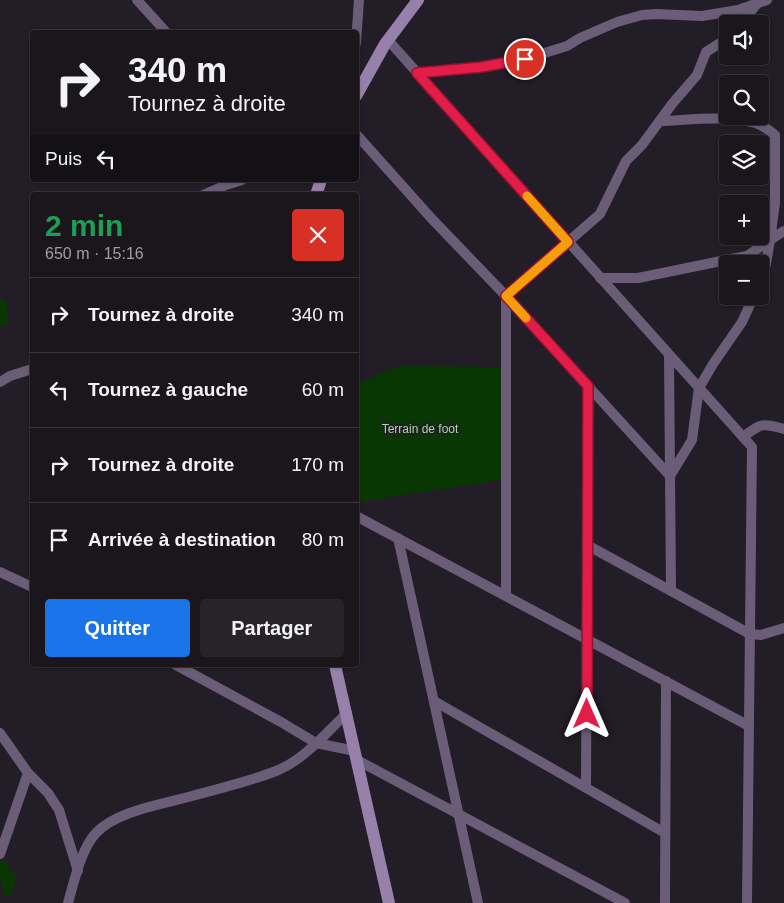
<!DOCTYPE html>
<html lang="fr">
<meta charset="utf-8">
<style>
body{margin:0;font-family:Helvetica,sans-serif;background:#272329;color:#f1f3f6;height:100vh;display:flex;flex-direction:column;font-size:19px;white-space:nowrap}
*{box-sizing:border-box;margin:0}
p{font-size:16px;color:#9f9fa3}
.icon{flex:none;width:28px;height:28px;fill:none;stroke:currentColor;stroke-width:2;stroke-linecap:round;stroke-linejoin:round}
.map{position:relative;flex:1;overflow:hidden}
.side{position:absolute;left:30px;top:192px;width:329px;height:475px;display:flex;flex-direction:column;background:#1a161c;border-radius:5px;box-shadow:0 1px 4px #0004,0 0 0 1px #38353b}
.side>*{flex:none}
.guide{position:absolute;left:30px;top:30px;width:329px;height:152px;border-radius:5px;box-shadow:0 1px 4px #0004,0 0 0 1px #38353b;background:#1a161c;color:#f1f3f6;overflow:hidden}
.tools{position:absolute;left:719px;top:15px;display:grid;gap:10px}
.tools a{display:grid;place-items:center;width:50px;height:50px;border-radius:5px;background:#1a161c;box-shadow:0 1px 4px #0004,0 0 0 1px #38353b;font-size:25px}
.pin{position:absolute;display:grid;place-items:center;width:42px;height:42px;color:#fff;margin:-21px;border:2px solid #fff;border-radius:50%;box-shadow:0 1px 5px #0007}
.me{position:absolute;width:55px;margin:-28px;rotate:0deg;stroke-linejoin:round;filter:drop-shadow(0 0 4px #0008)}
.turn{display:flex;align-items:center;gap:18px;height:105px;padding:0 15px;font-size:22px}
.turn .icon{width:65px;height:65px;stroke-width:2.5}
.turn b{display:block;font-size:35px;line-height:42px}
.then{display:flex;align-items:center;height:48px;padding:0 15px;background:#0003;gap:10px;font-size:19px}
.round{display:grid;place-items:center;flex:none;width:52px;height:52px;border-radius:5px;background:#272329}
.summary{display:flex;align-items:center;justify-content:space-between;height:85px;padding:0 15px}
h1{font-size:30px;font-weight:600;line-height:38px;color:#1e9e55}
.button{display:flex;gap:10px;margin-top:auto;padding:10px 15px}
.button a{flex:1;height:58px;border-radius:5px;background:#1a73e8;color:#fff;font-size:20px;font-weight:600;line-height:58px;text-align:center}
.button a+a{background:#272329;color:#f1f3f6}
ul{padding:0;list-style:none}
li{display:flex;align-items:center;gap:15px;height:75px;padding:0 15px;border-top:1px solid #38353b}
li div{flex:1}
li b{display:block;font-size:19px}
li em{font-style:normal}
.map>svg:first-child{display:block}
.green{fill:#093703}
.lines{fill:none;stroke-linecap:round;stroke-linejoin:round}
.minor{stroke:#6b5d77;stroke-width:10}
.secondary{stroke:#9780a9;stroke-width:12}
.route-casing{stroke:#92132f;stroke-width:12}
.route{stroke:#e11d48;stroke-width:9}
.slow{stroke:#f59e0b;stroke-width:9}
.labels{text-anchor:middle;dominant-baseline:central;stroke-width:4;stroke-linejoin:round;paint-order:stroke}
.park-label{font-size:12px;fill:#9ce092;stroke:#221d26}
</style>
<div class="map">
<svg width="784" height="903" viewBox="0 0 784 903">
<rect width="100%" height="100%" fill="#221d26"/>
<g class="green">
<path d="M4,299L7,305L8,325L0,327V300Z"/>
<path d="M398,366L506,367V479L358,502L356,493V385Z"/>
<path d="M0,861L10,863L8,870L15,874L17,878L9,898C0,893 0,874 0,861Z"/>
</g>
<g class="lines">
<g class="minor">
<path d="M137,0L166,32"/>
<path d="M741,24L756,5"/>
<path d="M388,40L752,447L747,903"/>
<path d="M356,43L359,0"/>
<path d="M417,73L481,67L525,59L567,46L580,38L617,22L642,15L656,14L702,16L738,10L767,0"/>
<path d="M660,121C690,120 725,115 755,123C763,125 769,130 775,135V203L770,240L784,231"/>
<path d="M356,134L432,219L506,296L670,476L692,440L699,388L713,364L742,322L754,296"/>
<path d="M203,195L226,185L242,180"/>
<path d="M600,278H638L731,259L747,256L770,240L766,264L760,283"/>
<path d="M669,355L671,591"/>
<path d="M0,382L10,376L32,369"/>
<path d="M743,437C762,423 761,423 784,429"/>
<path d="M356,516L749,726"/>
<path d="M398,538L478,903"/>
<path d="M587,545L750,634L761,635L784,628"/>
<path d="M0,572L32,587"/>
<path d="M506,596V296L600,214L626,161L642,145L672,104L697,75L706,52L728,38"/>
<path d="M176,665L281,722L316,743L355,751"/>
<path d="M434,701L665,833"/>
<path d="M0,733L28,773L48,793L59,810L78,871"/>
<path d="M357,760L625,903"/>
<path d="M586,788L588,386"/>
<path d="M0,854L28,773"/>
<path d="M68,903C74,882 81,849 96,833C117,811 160,805 188,797C217,789 248,782 276,771C304,760 326,733 347,713"/>
<path d="M665,903L666,681"/>
</g>
<g class="secondary">
<path d="M356,96L385,44L418,0"/>
<path d="M316,195L321,180"/>
<path d="M335,665L389,903"/>
</g>
</g>
<g class="lines">
<g class="route-casing">
<path id="route" d="M525,59L482,67L417,73L568,242L506,296L588,386L587,714"/>
</g>
<use href="#route" class="route"/>
<path class="slow" d="M526,318L506,296L568,242L527,196"/>
</g>
<g class="labels">
<g class="park-label">
<text x="420" y="429">Terrain de foot</text>
</g>
</g>
</svg>
<div class="tools">
<a><svg class="icon" aria-label="sound" viewBox="0 0 24 24"><path d="M4 9h4l5-4v14l-5-4H4zM17 9q2 3 0 6"/></svg></a>
<a><svg class="icon" aria-label="search" viewBox="0 0 24 24"><circle cx="10" cy="10" r="6"/><path d="M15 15l6 6"/></svg></a>
<a><svg class="icon" aria-label="layers" viewBox="0 0 24 24"><path d="M12 4l9 5-9 5-9-5zM3 14l9 5 9-5"/></svg></a>
<a>+</a>
<a>−</a>
</div>
<div class="pin" style="left:525px;top:59px;background:#d93025"><svg class="icon" aria-label="arrive" viewBox="0 0 24 24"><path d="M6 21V4h12l-3 4 3 4H6"/></svg></div>
<svg class="me" style="left:587px;top:714px" viewBox="-20 -20 40 40"><path d="M0-17L14 15 0 8-14 15z" fill="#e11d48" stroke="#fff" stroke-width="4"/></svg>
<div class="guide">
<div class="turn"><svg class="icon" aria-label="right" viewBox="0 0 24 24"><path d="M7 20v-9h11M14 6l5 5-5 5"/></svg><div><b>340 m</b>Tournez à droite</div></div>
<div class="then">Puis<svg class="icon" aria-label="left" viewBox="0 0 24 24"><path d="M17 20v-9H6M10 6l-5 5 5 5"/></svg></div>
</div>
<section class="side">
<div class="summary"><div><h1>2 min</h1><p>650 m · 15:16</p></div><a class="round" style="background:#d93025;color:#fff"><svg class="icon" aria-label="close" viewBox="0 0 24 24"><path d="M6 6l12 12M18 6L6 18"/></svg></a></div>
<ul>
<li><svg class="icon" aria-label="right" viewBox="0 0 24 24"><path d="M7 20v-9h11M14 6l5 5-5 5"/></svg><div><b>Tournez à droite</b></div><em>340 m</em></li>
<li><svg class="icon" aria-label="left" viewBox="0 0 24 24"><path d="M17 20v-9H6M10 6l-5 5 5 5"/></svg><div><b>Tournez à gauche</b></div><em>60 m</em></li>
<li><svg class="icon" aria-label="right" viewBox="0 0 24 24"><path d="M7 20v-9h11M14 6l5 5-5 5"/></svg><div><b>Tournez à droite</b></div><em>170 m</em></li>
<li><svg class="icon" aria-label="arrive" viewBox="0 0 24 24"><path d="M6 21V4h12l-3 4 3 4H6"/></svg><div><b>Arrivée à destination</b></div><em>80 m</em></li>
</ul>
<div class="button"><a>Quitter</a><a>Partager</a></div>
</section>
</div>
